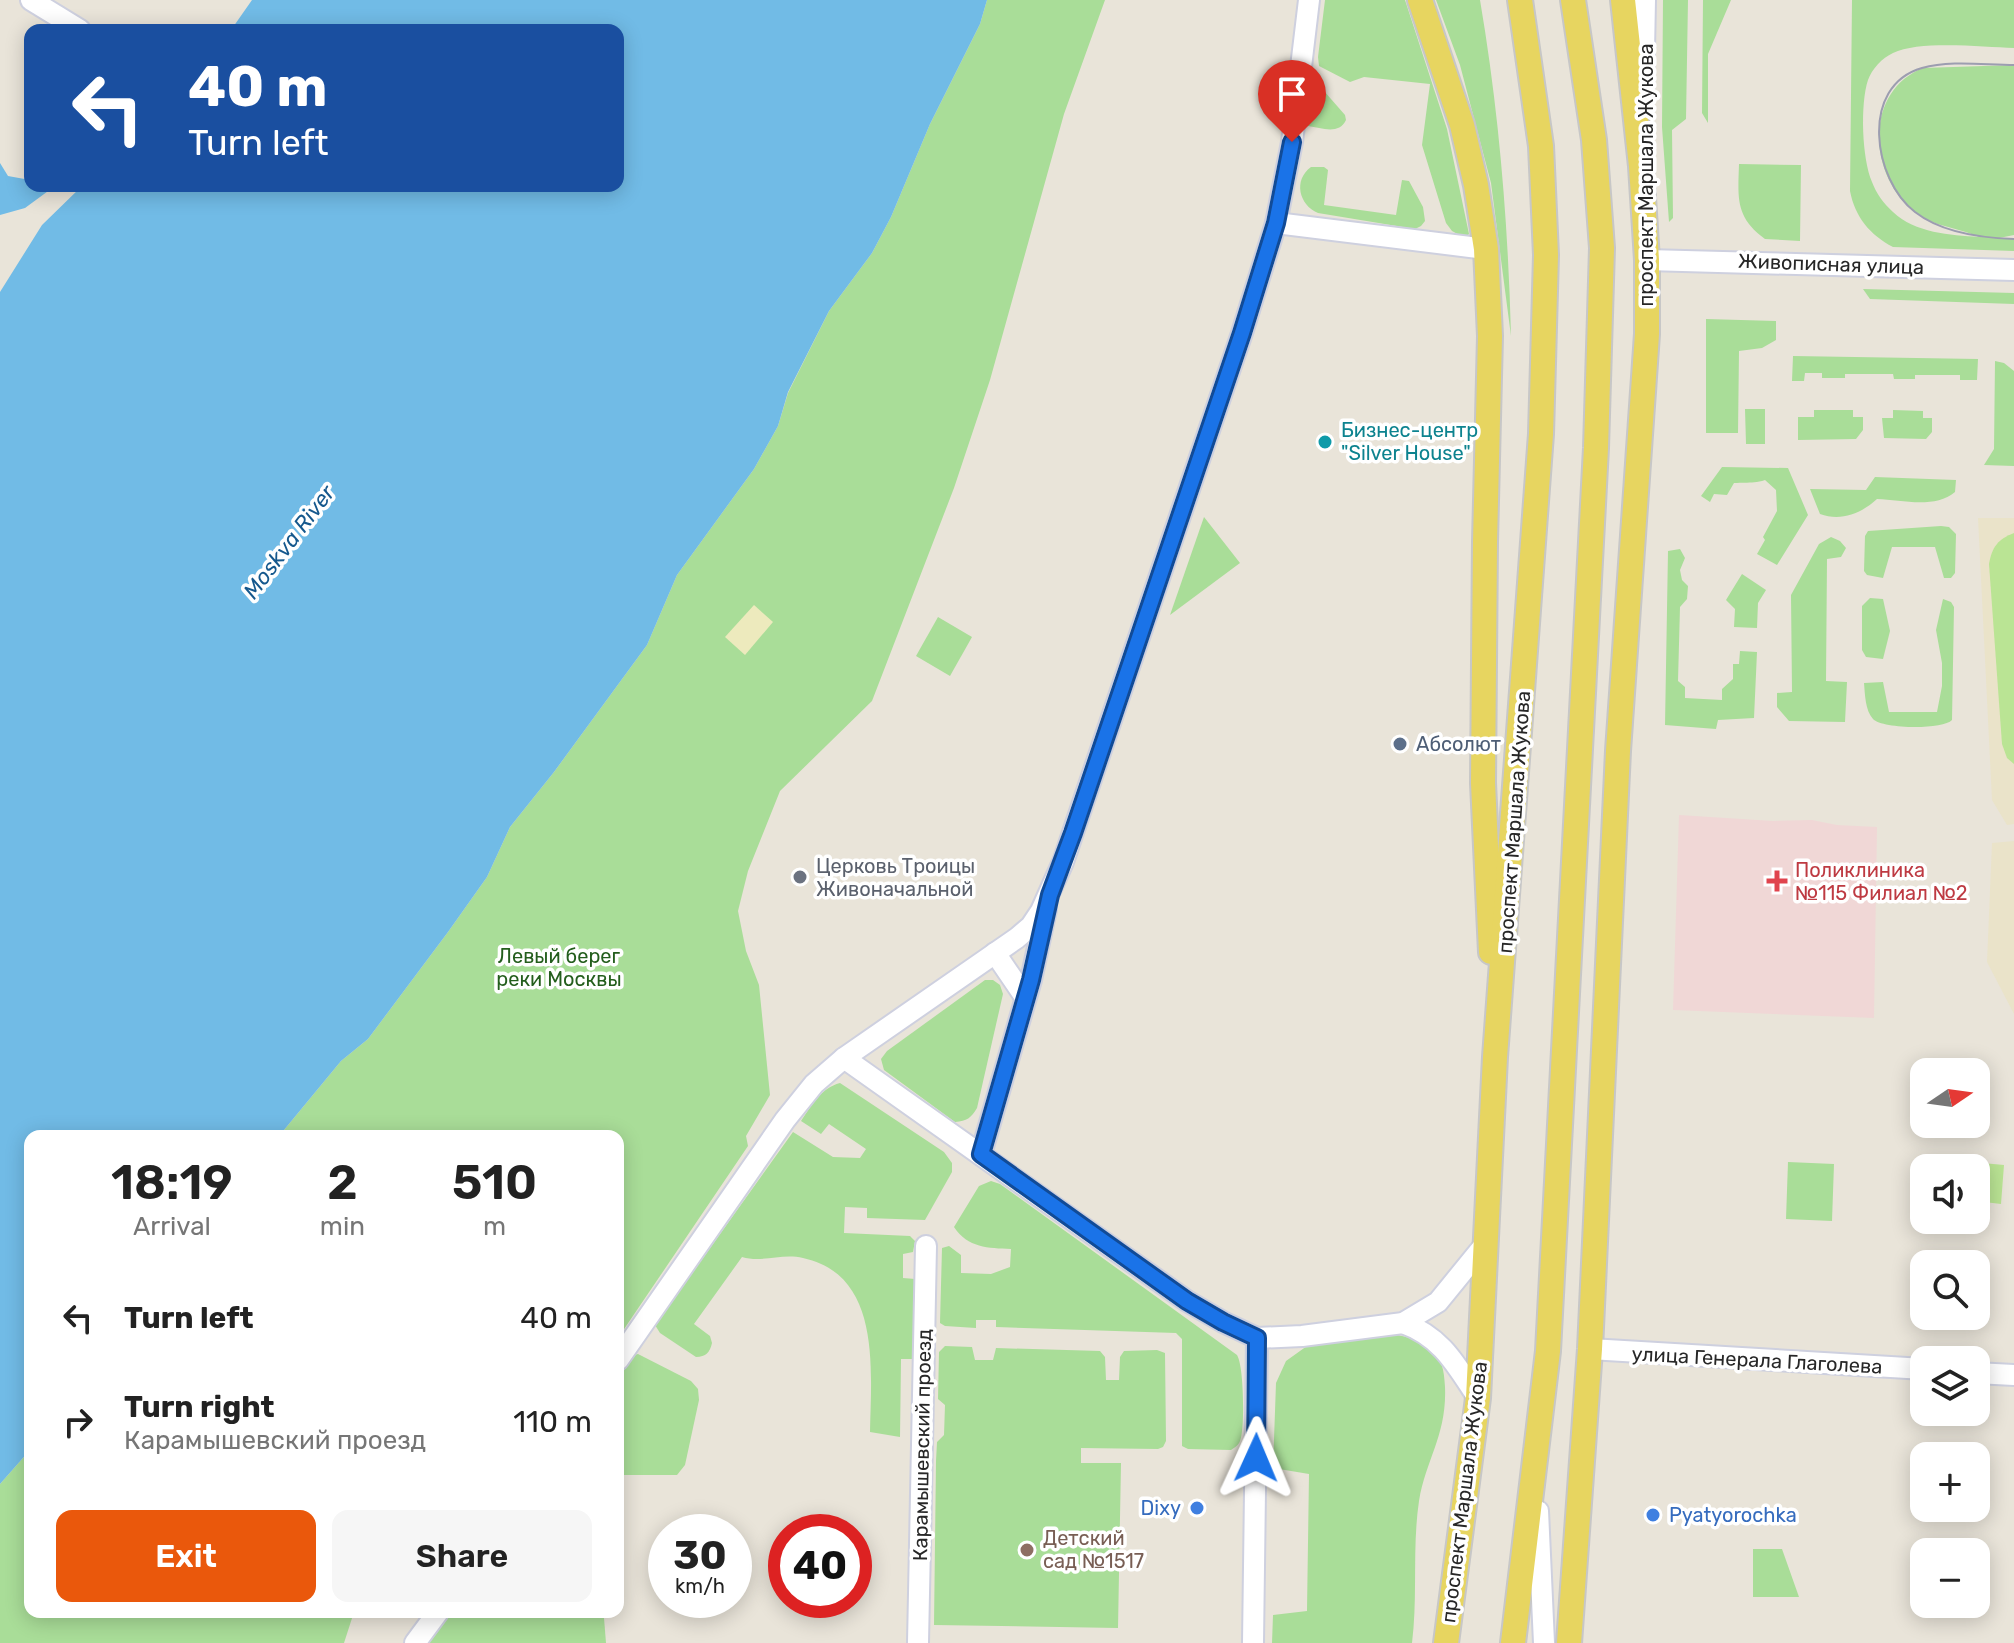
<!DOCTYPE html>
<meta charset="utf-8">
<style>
body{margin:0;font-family:Rubik,sans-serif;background:#f6f6f6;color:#222;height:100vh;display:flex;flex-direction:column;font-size:30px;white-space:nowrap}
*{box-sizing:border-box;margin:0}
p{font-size:26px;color:#767676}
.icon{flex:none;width:44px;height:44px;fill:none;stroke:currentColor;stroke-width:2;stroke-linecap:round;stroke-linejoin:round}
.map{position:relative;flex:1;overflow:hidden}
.details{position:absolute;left:24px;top:1130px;width:600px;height:488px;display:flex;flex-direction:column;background:#fff;border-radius:16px;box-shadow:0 4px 20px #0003}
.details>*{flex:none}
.banner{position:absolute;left:24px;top:24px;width:600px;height:168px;border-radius:16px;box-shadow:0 4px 20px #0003;background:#1a4fa0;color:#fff;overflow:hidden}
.needle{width:52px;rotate:77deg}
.tools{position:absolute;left:1910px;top:1058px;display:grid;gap:16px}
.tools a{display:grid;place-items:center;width:80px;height:80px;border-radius:16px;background:#fff;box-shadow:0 4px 20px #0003;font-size:40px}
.speed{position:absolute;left:648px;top:1514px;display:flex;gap:16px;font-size:40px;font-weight:700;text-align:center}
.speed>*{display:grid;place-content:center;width:104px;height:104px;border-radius:50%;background:#fff;box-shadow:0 4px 20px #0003;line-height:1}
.speed small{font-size:20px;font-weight:400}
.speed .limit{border:12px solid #d22;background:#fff;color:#111}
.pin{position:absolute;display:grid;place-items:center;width:68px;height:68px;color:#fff;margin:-82px -34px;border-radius:50% 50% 50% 0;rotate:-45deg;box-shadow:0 0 8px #0007}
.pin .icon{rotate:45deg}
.me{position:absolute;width:88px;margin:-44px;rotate:1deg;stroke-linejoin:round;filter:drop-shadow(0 0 6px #0008)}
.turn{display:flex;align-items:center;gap:28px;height:168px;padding:0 32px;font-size:36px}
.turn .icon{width:104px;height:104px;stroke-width:2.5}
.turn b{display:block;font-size:56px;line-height:68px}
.eta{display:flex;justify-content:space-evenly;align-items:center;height:136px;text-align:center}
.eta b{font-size:48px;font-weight:600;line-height:56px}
.primary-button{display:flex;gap:16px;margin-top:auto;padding:16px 32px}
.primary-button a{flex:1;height:92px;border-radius:16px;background:#ea580c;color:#fff;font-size:32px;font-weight:600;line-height:92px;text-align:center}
.primary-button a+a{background:#f6f6f6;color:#222}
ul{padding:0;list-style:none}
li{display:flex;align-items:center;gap:24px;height:104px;padding:0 32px}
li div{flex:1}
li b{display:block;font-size:30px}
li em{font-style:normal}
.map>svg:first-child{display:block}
.education{fill:#eae3c9}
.medical{fill:#f0d7d6}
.green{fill:#a9dd98}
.sand{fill:#edeabd}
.pitch{fill:#bae494}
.water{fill:#71bbe6}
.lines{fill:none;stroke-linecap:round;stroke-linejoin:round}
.minor-casing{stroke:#ced0df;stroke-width:24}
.major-casing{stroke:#c7c7c7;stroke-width:28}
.minor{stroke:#fff;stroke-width:20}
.major{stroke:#e7d560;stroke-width:24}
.tram{stroke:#9c9db0;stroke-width:2}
.route-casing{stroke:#114b97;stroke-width:20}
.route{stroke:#1a73e8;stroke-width:14}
.culture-dot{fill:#0f9aa8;stroke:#fff;stroke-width:3}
.service-dot{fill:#5c6f8a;stroke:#fff;stroke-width:3}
.worship-dot{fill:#6b7280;stroke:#fff;stroke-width:3}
.health-dot{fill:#e0444e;stroke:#fff;stroke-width:3}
.shop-dot{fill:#3f7fe0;stroke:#fff;stroke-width:3}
.education-dot{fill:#8d6e63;stroke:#fff;stroke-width:3}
.labels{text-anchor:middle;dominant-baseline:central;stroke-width:7;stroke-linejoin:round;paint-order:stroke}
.street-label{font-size:20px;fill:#272727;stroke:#fff}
.culture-label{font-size:20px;fill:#0d838f;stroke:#fff;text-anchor:start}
.service-label{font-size:20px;fill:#4e5e75;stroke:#fff;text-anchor:start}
.worship-label{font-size:20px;fill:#5b616d;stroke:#fff;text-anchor:start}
.health-label{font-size:20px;fill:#be3a42;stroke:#fff;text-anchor:start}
.park-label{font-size:20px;fill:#245e1d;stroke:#fff}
.shop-label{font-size:20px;fill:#366cbe;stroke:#fff;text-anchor:end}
.education-label{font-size:20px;fill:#785e54;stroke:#fff;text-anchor:start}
.water-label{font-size:22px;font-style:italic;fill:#15588d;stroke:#fff}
</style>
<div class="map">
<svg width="2014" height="1643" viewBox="0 0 2014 1643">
<rect width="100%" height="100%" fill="#e9e4d9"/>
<g class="education">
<path d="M1978,518H2014V824L2007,825L1992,800Z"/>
<path d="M2014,841V1014L1987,962L1992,843Z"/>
</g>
<path class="medical" d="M1679,815L1773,821L1812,820L1837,825L1877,827L1874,1018L1673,1010Z"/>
<g class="green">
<path d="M987,0H1105L1064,114L990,380L954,488L872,701L780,791L748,871L738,911L746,951L759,985L770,1095L746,1136L748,1146L618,1338V1136H279L341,1061L368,1039L448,932L487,877L510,827L554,772L647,645L677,575L754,469L778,426L788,393L829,311L872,253L891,217L930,124L980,24Z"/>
<path d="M1325,0H1405L1447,129L1469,234L1465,238L1452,231L1446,223L1422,145L1430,84L1364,77L1350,82L1319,66L1318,57Z"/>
<path d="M1436,0H1480C1499,112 1508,222 1511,336L1491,183L1460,65Z"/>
<path d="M1663,0H1688L1686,119L1672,130L1673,218L1669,222L1662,127Z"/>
<path d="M1703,0H1731L1708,54V123L1702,113Z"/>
<path d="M1852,0H2014V48C1983,47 1919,40 1893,53C1882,58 1872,69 1868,80C1860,104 1862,159 1872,182C1876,193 1884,204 1893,212C1915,233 1950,235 1979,237C1958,227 1931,227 1911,209C1868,171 1865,91 1923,68L2014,65V235L1999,238L2014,239V251L1893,247C1870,235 1855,217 1850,191Z"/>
<path d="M1319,89L1324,91L1345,115L1346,120C1339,135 1322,128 1308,126L1313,94Z"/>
<path d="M1739,164L1801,165L1800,241L1765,239C1735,217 1738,198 1739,164Z"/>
<path d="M1311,167H1324L1328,170L1324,205L1396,215L1402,180L1409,181L1423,207L1425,221L1421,226L1415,229L1318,213C1299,205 1293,180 1311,167Z"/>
<path d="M1863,289L2014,293V304L1870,299Z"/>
<path d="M1706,319L1776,321V340L1762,348L1739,351L1738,433H1706Z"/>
<path d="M1793,356L1978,359L1977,380H1960V375H1915V379H1894L1893,374H1845V378H1822V373H1805L1804,381H1792Z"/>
<path d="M1995,361L2004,363L2014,371V466L1984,465L1994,449Z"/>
<path d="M1745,409H1765V444H1746Z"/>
<path d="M1814,410H1853V417H1863V430L1856,439L1798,440V417H1814Z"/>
<path d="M1893,410L1923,411V418H1932V432L1926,439L1884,438L1882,418H1893Z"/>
<path d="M1722,467L1788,468L1808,515L1777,565L1757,554L1765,540L1763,537L1777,511L1776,490L1765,480C1753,484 1746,482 1734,483L1727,495L1714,494L1710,502L1701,496Z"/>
<path d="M1875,477L1956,480L1955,492C1935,509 1902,500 1877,499C1862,513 1841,522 1820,514L1810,489L1866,490Z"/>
<path d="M1204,517L1240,563L1170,615Z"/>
<path d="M1941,526L1949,527L1956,534L1955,573L1951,578H1944L1935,547H1892L1883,578L1867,575L1864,571L1865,536L1868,531Z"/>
<path d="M1831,537L1840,541L1846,548L1841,557L1827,559L1826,681L1847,682L1845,722L1789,721L1777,707V693L1792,692L1791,595L1819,544Z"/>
<path d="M1680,549L1685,558L1680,570L1682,580L1688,586L1687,599L1680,607L1678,681L1685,687V698L1722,700V689L1733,679V664H1739L1740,651L1757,652L1754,718L1718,720L1716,729L1665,725L1668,551Z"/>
<path d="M1742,574L1766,590L1758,603L1757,628L1734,627L1735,609L1726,600Z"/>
<path d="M1870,598L1883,599L1890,631L1883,659L1866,657L1862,650V606Z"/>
<path d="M1943,599L1951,602L1954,607L1952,720C1943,730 1882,729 1873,719C1865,710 1865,694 1864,683L1883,682L1889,712H1937L1942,686V663L1936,630Z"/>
<path d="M938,617L972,637L950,676L916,656Z"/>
<path d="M985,980H993L1000,985L1003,994L977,1108C971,1118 967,1121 955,1122L884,1070L881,1059L887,1051Z"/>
<path d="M840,1083L944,1152L952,1163V1172L925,1220L867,1218V1208L845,1207L844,1233L910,1236L915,1241L913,1252L903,1254V1278L915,1279L914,1359H901L900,1437L870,1432C871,1370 882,1275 803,1258C782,1253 762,1263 742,1257L694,1324L710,1336L712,1343C710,1352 706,1357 696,1357L660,1333L655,1325L793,1132L833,1157L860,1158L866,1149L829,1124L821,1134L801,1121C812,1105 821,1088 840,1083Z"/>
<path d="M1788,1162L1834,1164L1832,1221L1786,1219Z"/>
<path d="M991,1181L1000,1184L1237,1355C1244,1366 1245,1429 1240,1441C1238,1446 1235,1447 1231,1450L1188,1449L1182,1446V1339L1176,1333L996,1327V1320H976V1328L945,1326L940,1323L942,1248L949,1246L961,1255V1273L991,1274L1010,1267L1011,1249C988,1248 968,1248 954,1227L979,1186Z"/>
<path d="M1397,1335C1431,1342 1444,1352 1445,1387C1447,1435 1426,1459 1419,1501C1412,1548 1418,1596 1412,1643H1272L1273,1615L1307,1611L1309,1474L1273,1468L1276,1383L1286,1361L1307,1346Z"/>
<path d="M945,1346L972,1347L975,1360H993L996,1348L1100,1351L1105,1357L1106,1380H1119L1120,1357L1124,1351L1157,1350L1165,1353L1166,1441L1163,1447L1158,1449L1081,1448V1463H1121L1118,1628L934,1625L936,1461L937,1442L944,1435L945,1405L938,1399L939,1352Z"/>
<path d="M638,1354L691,1381L698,1389L699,1400L685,1465L677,1475H618V1377L634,1355Z"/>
<path d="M30,1450V1612H354L344,1643H0V1484Z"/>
<path d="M1753,1549H1782L1799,1597H1753Z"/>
<path d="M450,1612H598L604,1618L606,1643H428Z"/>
</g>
<path class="sand" d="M754,605L773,622L745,655L725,637Z"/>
<g class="pitch">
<path d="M2014,533V764L2007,758L2002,744L1989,564C1992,547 1998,539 2014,533Z"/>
<path d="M1928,1158L2004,1165L2001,1204L1976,1201V1168H1927Z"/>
</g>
<g class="water">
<path d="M252,0H987L980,24L930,124L891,217L872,253L829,311L788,392L778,426L754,469L677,575L647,645L554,772L510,827L487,877L448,932L368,1039L341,1061L279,1136H30V1450L0,1484V292L42,225L82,186H618V30H231Z"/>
<path d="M0,163L8,176L30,180V186H55L25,208L0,215Z"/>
</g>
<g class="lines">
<g class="minor-casing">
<g id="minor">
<path d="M31,0L80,30"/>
<path d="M1643,102L1645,0"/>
<path d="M1276,223L1486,249"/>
<path d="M1647,260L2014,270"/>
<path d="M995,953L1025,997"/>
<path d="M844,1058L1187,1301L1223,1322L1257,1338L1302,1336L1403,1323L1438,1302L1486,1243"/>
<path d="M981,1154L1031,980L1046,910"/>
<path d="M1403,1323C1442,1337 1456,1365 1478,1398"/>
<path d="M1590,1349L1924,1369"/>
<path d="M618,1360L785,1120L814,1084L844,1058L1017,938L1031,926L1041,911L1063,862L1242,333L1276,223L1292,142L1309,0"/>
<path d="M1976,1373L2014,1375"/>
<path d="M1538,1511L1544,1643"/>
<path d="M415,1643L438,1612"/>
<path d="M918,1643L926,1246"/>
<path d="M1253,1643L1257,1338"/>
</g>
</g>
<g class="major-casing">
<g id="major">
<path d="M1420,0L1462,125L1476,185L1486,249L1490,336L1485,542L1483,783L1491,952"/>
<path d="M1446,1643L1478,1398L1495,1057L1541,434L1546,255L1541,146L1520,0"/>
<path d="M1513,1643L1548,1351L1596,448L1602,248L1594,140L1573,0"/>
<path d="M1569,1643L1590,1349L1618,751L1647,334V260L1641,166L1623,0"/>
</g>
</g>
<use href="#minor" class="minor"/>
<use href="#major" class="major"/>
<path class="tram" d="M2014,65C1985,65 1950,60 1922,68C1859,86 1873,180 1915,212C1942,233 1981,238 2014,239"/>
</g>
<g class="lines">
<g class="route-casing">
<path id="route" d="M1256,1458L1257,1338L1223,1322L1187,1301L981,1154L1031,980L1050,895L1073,833L1242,333L1276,223L1292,142"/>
</g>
<use href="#route" class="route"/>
</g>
<circle class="culture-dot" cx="1325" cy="442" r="8"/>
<circle class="service-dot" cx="1400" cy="744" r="8"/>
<circle class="worship-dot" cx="800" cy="877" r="8"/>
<path class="health-dot" d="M1773 869h8v8h8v8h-8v8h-8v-8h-8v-8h8z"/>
<g class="shop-dot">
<circle cx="1197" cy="1508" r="8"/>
<circle cx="1653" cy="1515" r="8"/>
</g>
<circle class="education-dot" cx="1027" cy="1550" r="8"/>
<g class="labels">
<g class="street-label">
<text transform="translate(1646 175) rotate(-90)">проспект Маршала Жукова</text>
<text transform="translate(1831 264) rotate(2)">Живописная улица</text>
<text transform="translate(1514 822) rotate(-86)">проспект Маршала Жукова</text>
<text transform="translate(1757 1360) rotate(3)">улица Генерала Глаголева</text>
<text transform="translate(922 1445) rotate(-89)">Карамышевский проезд</text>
<text transform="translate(1464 1492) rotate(-83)">проспект Маршала Жукова</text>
</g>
<g class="culture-label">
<text x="1341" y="430">Бизнес-центр<tspan x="1341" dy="23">"Silver House"</tspan></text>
</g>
<g class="service-label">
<text x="1416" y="744">Абсолют</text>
</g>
<g class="worship-label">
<text x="816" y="866">Церковь Троицы<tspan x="816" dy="23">Живоначальной</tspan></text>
</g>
<g class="health-label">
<text x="1795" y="870">Поликлиника<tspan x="1795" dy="23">№115 Филиал №2</tspan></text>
</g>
<g class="park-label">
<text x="559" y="956">Левый берег<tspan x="559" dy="23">реки Москвы</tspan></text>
</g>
<g class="shop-label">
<text x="1181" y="1508">Dixy</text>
<text x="1669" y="1515" text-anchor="start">Pyatyorochka</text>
</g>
<g class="education-label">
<text x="1043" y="1538">Детский<tspan x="1043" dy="23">сад №1517</tspan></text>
</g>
<g class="water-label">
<text transform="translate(289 542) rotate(-53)">Moskva River</text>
</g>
</g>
</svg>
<div class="tools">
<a><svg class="needle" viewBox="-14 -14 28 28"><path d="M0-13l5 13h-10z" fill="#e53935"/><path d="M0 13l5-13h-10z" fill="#767676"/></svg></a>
<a><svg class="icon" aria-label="sound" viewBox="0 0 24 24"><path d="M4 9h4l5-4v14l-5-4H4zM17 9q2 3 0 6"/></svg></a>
<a><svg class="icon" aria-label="search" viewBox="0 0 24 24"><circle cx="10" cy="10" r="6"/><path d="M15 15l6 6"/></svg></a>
<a><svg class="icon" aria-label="layers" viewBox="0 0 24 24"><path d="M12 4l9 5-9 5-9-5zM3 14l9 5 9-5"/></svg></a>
<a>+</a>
<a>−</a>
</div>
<div class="speed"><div>30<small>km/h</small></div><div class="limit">40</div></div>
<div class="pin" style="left:1292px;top:142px;background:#d93025"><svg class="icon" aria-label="arrive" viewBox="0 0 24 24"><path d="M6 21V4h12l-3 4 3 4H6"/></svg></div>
<svg class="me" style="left:1256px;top:1458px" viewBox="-20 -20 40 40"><path d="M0-17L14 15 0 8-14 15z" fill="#1a73e8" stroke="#fff" stroke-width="4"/></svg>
<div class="banner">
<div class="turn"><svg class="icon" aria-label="left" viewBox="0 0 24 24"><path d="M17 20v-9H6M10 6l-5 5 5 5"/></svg><div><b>40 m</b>Turn left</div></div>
</div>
<section class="details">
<div class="eta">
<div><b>18:19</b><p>Arrival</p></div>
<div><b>2</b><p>min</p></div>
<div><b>510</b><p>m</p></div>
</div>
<ul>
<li><svg class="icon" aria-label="left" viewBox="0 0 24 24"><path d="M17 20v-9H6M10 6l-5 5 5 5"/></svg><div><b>Turn left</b></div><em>40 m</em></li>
<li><svg class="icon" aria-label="right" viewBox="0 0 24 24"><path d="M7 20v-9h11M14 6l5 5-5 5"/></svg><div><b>Turn right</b><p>Карамышевский проезд</p></div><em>110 m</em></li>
</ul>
<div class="primary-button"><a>Exit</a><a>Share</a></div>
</section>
</div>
